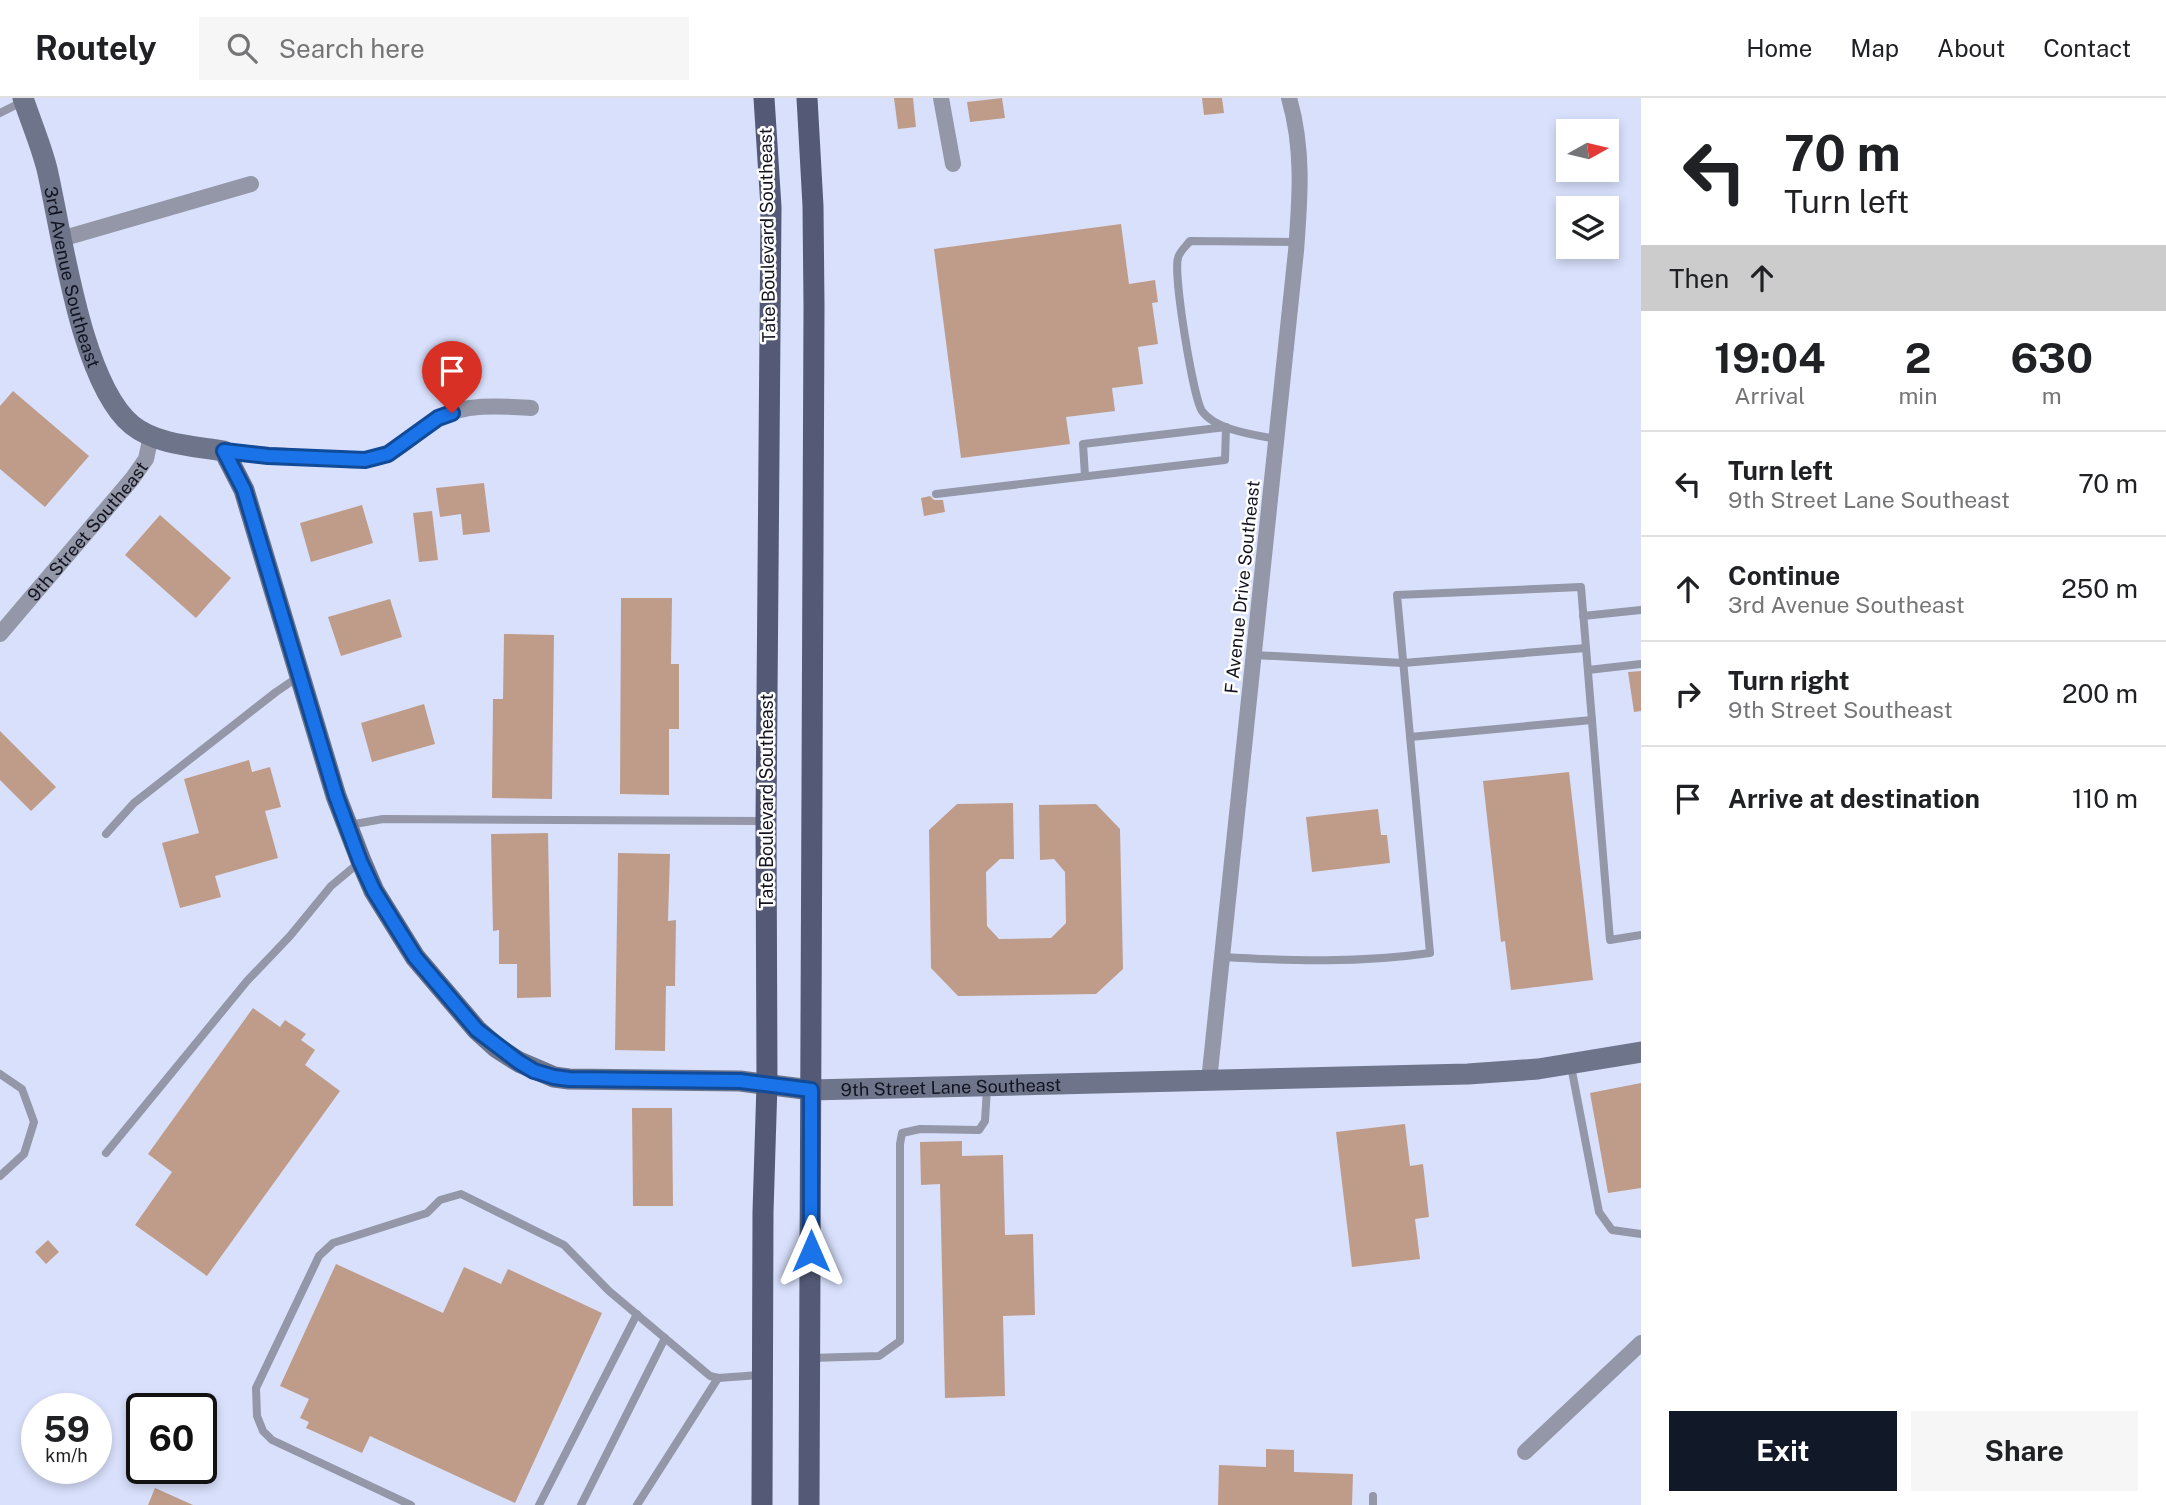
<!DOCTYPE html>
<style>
body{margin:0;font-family:"Public Sans",sans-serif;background:#f6f6f6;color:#202124;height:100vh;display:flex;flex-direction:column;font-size:26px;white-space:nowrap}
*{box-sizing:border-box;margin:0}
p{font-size:23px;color:#757577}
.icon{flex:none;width:38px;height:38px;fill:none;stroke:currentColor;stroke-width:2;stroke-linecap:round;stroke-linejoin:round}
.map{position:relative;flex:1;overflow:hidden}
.panel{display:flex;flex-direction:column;background:#fff;width:525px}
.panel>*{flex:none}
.top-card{background:#fff;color:#202124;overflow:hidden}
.needle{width:46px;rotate:82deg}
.controls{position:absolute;left:1556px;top:21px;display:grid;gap:14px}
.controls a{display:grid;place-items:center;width:63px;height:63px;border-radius:0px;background:#fff;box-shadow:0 4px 10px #0003;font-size:35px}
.speed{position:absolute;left:21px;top:1295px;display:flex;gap:14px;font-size:35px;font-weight:700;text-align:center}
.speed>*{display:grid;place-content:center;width:91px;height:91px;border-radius:50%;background:#fff;box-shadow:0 4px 10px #0003;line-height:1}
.speed small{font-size:18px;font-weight:400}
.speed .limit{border:4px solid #111;border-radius:10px;background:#fff;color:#111}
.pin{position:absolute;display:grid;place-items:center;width:60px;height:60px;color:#fff;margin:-72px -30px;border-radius:50% 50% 50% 0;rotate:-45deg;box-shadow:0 0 7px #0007}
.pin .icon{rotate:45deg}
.me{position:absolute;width:77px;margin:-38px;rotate:0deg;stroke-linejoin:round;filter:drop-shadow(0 0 5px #0008)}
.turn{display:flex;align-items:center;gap:24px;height:147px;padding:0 28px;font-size:32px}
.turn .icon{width:91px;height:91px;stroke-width:2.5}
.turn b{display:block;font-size:49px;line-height:60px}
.then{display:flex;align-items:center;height:66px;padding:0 28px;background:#0003;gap:14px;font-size:26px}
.eta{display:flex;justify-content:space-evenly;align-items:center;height:119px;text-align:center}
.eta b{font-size:42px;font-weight:700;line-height:49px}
.action{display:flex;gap:14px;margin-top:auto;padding:14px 28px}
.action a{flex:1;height:80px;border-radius:0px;background:#111827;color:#fff;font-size:28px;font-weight:700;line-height:80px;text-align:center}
.action a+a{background:#f6f6f6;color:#202124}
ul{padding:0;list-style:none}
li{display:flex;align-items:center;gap:21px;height:105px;padding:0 28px;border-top:2px solid #e0e0e0}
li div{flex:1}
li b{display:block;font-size:26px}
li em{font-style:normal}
header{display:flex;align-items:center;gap:42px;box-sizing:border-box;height:98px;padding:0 35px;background:#fff;border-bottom:2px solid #e0e0e0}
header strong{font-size:33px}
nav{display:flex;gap:38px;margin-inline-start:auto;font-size:24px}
.search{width:490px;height:63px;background:#f6f6f6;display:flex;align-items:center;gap:18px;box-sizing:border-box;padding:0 24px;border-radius:0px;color:#757577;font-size:26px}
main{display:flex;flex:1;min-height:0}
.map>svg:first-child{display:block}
.building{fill:#bf9c89}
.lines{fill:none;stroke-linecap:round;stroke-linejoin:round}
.lane{stroke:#9397a7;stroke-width:8}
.street{stroke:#9397a7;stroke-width:16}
.secondary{stroke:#6e748a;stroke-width:21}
.primary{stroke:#545a76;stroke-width:21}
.route-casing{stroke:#114b97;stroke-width:18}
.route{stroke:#1a73e8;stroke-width:12}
.labels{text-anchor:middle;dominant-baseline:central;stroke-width:5;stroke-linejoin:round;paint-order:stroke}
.street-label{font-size:18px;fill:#11131f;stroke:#fff}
</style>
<header>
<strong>Routely</strong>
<div class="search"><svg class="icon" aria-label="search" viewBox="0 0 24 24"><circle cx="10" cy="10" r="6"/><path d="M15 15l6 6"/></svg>Search here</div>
<nav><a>Home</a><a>Map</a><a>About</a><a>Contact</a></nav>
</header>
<main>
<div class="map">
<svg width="1641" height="1407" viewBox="0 0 1641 1407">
<rect width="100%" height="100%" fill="#d8e0fc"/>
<g class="building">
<path d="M894,0H913L916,29L898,31Z"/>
<path d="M1002,0L1005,20L970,24L967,4Z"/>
<path d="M1202,0H1222L1224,15L1204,17Z"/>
<path d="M1121,126L1129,186L1155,182L1158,204L1152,205L1158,246L1138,249L1143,286L1112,290L1115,313L1066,319L1070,346L961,360L934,151Z"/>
<path d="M13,293L89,358L45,409L0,371V308Z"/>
<path d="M484,385L490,434L463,437L461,416L440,419L436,390Z"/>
<path d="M930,398L934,402H943L945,414L924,418L921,400Z"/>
<path d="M362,407L373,445L311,464L300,425Z"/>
<path d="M432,413L438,462L419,464L413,415Z"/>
<path d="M160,417L231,480L196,520L125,457Z"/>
<path d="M621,500H672L671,566H679V631H669V697L620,696Z"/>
<path d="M390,501L402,539L341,558L328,519Z"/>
<path d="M504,536L554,537L552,701L492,700L493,601H503Z"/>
<path d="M1641,573V613L1634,614L1628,574Z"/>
<path d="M424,606L435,646L372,664L361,625Z"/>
<path d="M0,633L56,689L31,713L0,682Z"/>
<path d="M249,662L252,674L270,669L281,709L265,713L278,760L215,778L221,799L180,810L162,745L199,735L184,681Z"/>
<path d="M1569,674L1593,882L1511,892L1505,843L1501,844L1483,683Z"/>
<path d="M1013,705L1014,761H1000L986,774L987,828L999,841L1051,840L1066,825L1065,774L1054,761L1040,762L1039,707L1096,706L1120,731L1123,871L1096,896L958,898L931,870L929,732L957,706Z"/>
<path d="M1378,711L1381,737H1387L1390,765L1312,774L1306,719Z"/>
<path d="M548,735L551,899L517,900V866H499V832L493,833L491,736Z"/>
<path d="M618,755L670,756L668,823L676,822L675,888H666L665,953L615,952Z"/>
<path d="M253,910L280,929L285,922L306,936L301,942L315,952L305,967L340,993L207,1178L135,1127L172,1074L148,1056Z"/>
<path d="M1641,985V1090L1608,1095L1590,995Z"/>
<path d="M632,1010H672L673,1108H633Z"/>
<path d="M1405,1026L1410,1068L1423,1066L1429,1119L1415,1121L1420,1161L1352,1169L1336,1034Z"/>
<path d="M962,1043V1058L1003,1057L1005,1137L1033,1136L1035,1217L1003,1218L1005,1298L945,1300L940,1086L921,1087L920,1044Z"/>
<path d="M48,1142L59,1154L46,1166L35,1154Z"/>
<path d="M336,1166L443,1215L464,1169L501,1186L508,1171L602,1215L515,1405L370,1338L362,1355L306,1330L309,1324L300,1320L309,1301L280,1288Z"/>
<path d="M1266,1351L1294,1352V1374L1353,1376L1352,1407H1218L1219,1367L1266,1369Z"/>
<path d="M155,1390L193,1407H148Z"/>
</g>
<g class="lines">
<g class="lane">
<path d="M0,15L24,3"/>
<path d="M1276,341C1256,337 1215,332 1202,313C1193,299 1173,176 1178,160C1179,154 1187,147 1190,143L1296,144"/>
<path d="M936,396L1225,362L1226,329L1083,346L1085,378"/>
<path d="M1583,518L1641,512"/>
<path d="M1254,557L1403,565L1586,550"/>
<path d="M1588,572L1641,566"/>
<path d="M1410,639L1592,622"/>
<path d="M349,727L383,721L766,723"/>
<path d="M106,736L134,705L276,594L298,579"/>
<path d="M1223,859C1292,863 1361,865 1430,855L1397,497L1581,489L1610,842L1641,837"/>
<path d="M1571,968L1599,1114L1612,1132L1641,1136"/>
<path d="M0,976L22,991L34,1024L24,1056L0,1078"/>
<path d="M106,1055L247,883L290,838L331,788L361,763"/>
<path d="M810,1260L879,1258L900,1243V1046L902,1035L920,1031L979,1032L985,1023L987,990"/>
<path d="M411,1407L272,1342L263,1333L257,1318L256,1290L319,1158L333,1145L427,1115L440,1102L461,1096L564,1147L609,1193L710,1278L718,1280L760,1277"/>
<path d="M539,1407L637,1216"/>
<path d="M581,1407L665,1240"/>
<path d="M637,1407L718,1280"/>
<path d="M1373,1407V1398"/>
</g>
<g class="street">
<path d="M941,0L953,66"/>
<path d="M61,141L251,86"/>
<path d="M224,353C257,357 288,358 320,360C339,361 361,365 379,359C402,352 417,333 437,321C464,305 501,308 531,310"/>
<path id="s1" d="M0,536L132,381L146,361L151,338"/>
<path d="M1209,983L1296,153C1300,100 1304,51 1289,0"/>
<path d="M1525,1354L1641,1245"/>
</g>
<path class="secondary" id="s2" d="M23,0C31,24 41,47 47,71C62,136 81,285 132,327C157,347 195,348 224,353L244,392L336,698L361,763L374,793L415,859L477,932L497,950L519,964L554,979L569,981L740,983L811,992L1468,976L1538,971L1641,954"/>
<g class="primary">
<path d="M807,0L813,108L814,208L809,1407"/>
<path d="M762,1407L763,1114L767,986L766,723L771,109L764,0"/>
</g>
</g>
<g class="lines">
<g class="route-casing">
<path id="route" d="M452,315L438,320L388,356L365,362L268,358L224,353L244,392L336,698L360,763L374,793L415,859L477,932L519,964L534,973L554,979L569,981L740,983L811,992V1153"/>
</g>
<use href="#route" class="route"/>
</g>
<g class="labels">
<g class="street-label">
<text transform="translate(767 137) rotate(-91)">Tate Boulevard Southeast</text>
<text stroke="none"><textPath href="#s2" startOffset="186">3rd Avenue Southeast</textPath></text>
<text stroke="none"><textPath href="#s1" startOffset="135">9th Street Southeast</textPath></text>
<text transform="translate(1242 489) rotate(-84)">F Avenue Drive Southeast</text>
<text transform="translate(766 703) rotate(-90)">Tate Boulevard Southeast</text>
<text stroke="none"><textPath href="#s2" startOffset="1573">9th Street Lane Southeast</textPath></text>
</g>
</g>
</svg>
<div class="controls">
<a><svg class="needle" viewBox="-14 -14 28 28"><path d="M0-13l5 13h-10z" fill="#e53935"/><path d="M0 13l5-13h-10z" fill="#757577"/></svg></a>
<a><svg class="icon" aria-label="layers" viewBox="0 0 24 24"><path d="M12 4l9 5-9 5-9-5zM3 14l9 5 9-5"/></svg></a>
</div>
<div class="speed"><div>59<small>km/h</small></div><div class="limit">60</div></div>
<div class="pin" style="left:452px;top:315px;background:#d93025"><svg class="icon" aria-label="arrive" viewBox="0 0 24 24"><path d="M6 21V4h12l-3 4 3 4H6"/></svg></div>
<svg class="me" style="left:811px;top:1153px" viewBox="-20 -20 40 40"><path d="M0-17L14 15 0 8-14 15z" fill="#1a73e8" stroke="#fff" stroke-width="4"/></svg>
</div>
<section class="panel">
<div class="top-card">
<div class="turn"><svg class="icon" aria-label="left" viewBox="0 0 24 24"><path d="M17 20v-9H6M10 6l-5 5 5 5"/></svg><div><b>70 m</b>Turn left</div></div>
<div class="then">Then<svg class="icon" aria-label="ahead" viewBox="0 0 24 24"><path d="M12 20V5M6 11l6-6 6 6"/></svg></div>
</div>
<div class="eta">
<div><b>19:04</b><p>Arrival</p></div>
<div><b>2</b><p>min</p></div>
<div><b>630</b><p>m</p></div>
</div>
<ul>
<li><svg class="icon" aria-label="left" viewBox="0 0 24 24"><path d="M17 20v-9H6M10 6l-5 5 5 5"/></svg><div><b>Turn left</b><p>9th Street Lane Southeast</p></div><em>70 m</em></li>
<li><svg class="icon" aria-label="ahead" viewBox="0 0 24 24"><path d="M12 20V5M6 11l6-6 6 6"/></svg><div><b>Continue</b><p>3rd Avenue Southeast</p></div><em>250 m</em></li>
<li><svg class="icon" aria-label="right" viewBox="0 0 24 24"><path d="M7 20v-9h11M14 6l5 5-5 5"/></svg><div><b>Turn right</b><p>9th Street Southeast</p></div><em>200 m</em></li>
<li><svg class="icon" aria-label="arrive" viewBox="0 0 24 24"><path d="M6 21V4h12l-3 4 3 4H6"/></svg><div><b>Arrive at destination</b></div><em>110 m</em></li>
</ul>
<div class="action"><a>Exit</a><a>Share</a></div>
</section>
</main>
